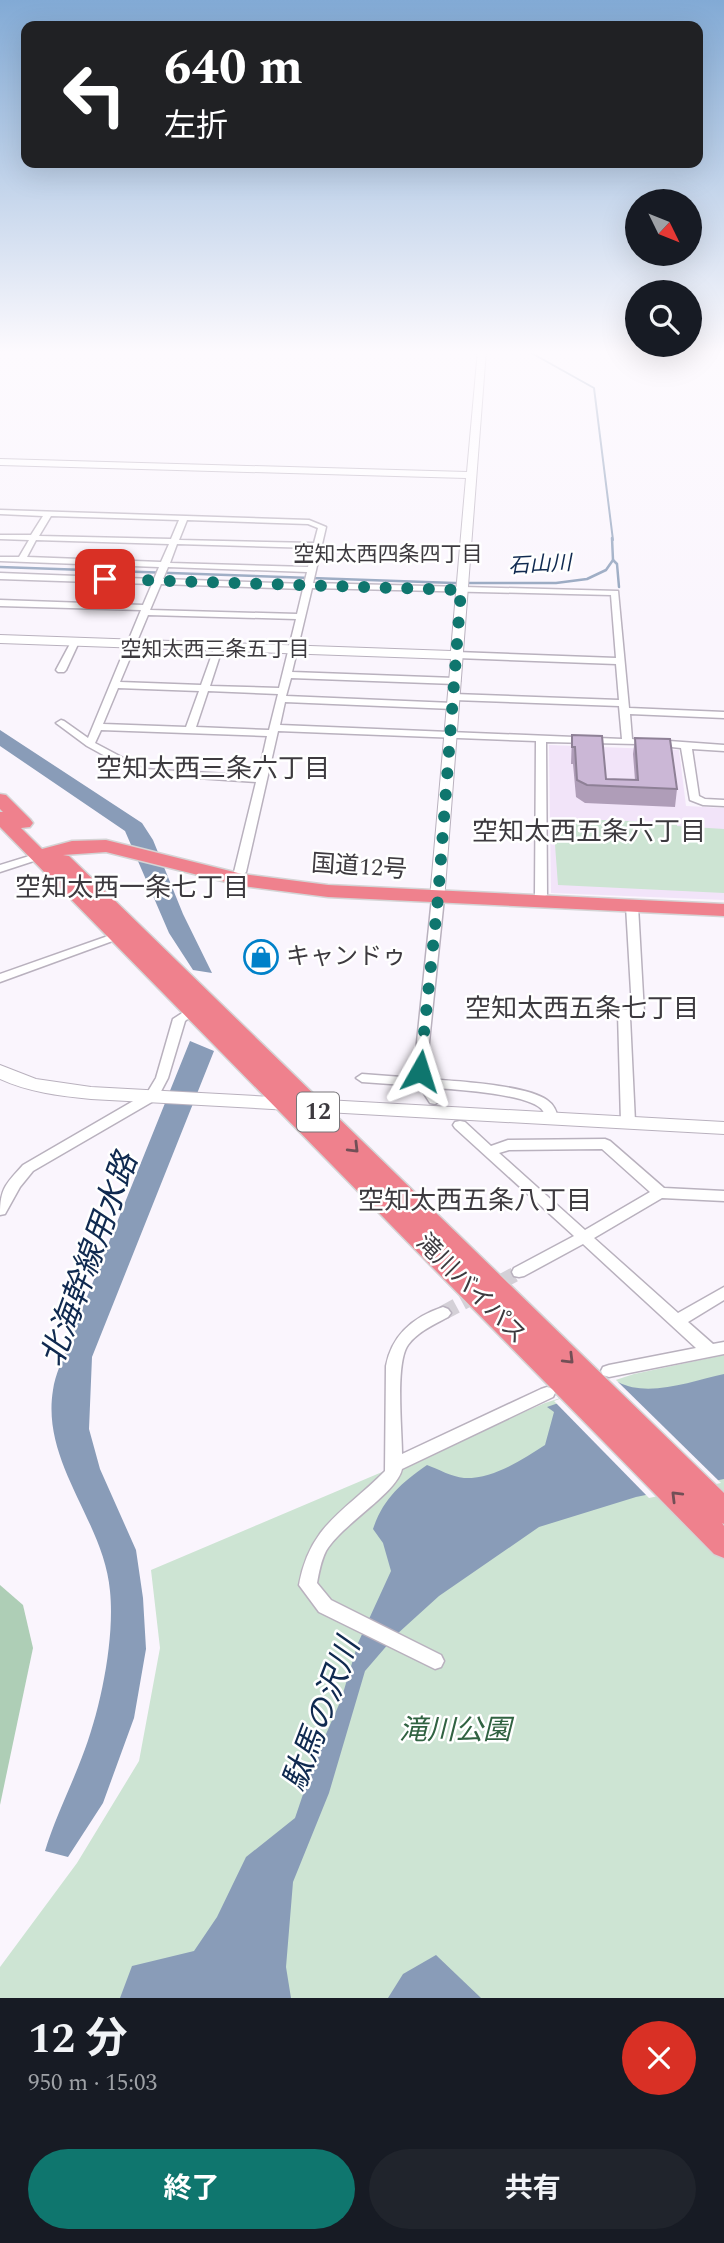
<!DOCTYPE html>
<html lang="ja">
<meta charset="utf-8">
<style>
body{margin:0;font-family:Spectral,"Noto Sans JP",serif;background:#20242c;color:#f1f3f6;height:100vh;display:flex;flex-direction:column;font-size:26px;white-space:nowrap}
*{box-sizing:border-box;margin:0}
p{font-size:23px;color:#9ea1a6}
.icon{flex:none;width:38px;height:38px;fill:none;stroke:currentColor;stroke-width:2;stroke-linecap:round;stroke-linejoin:round}
.map{position:relative;height:1998px;overflow:hidden}
.drawer{display:flex;flex-direction:column;background:#171b24;flex:1}
.drawer>*{flex:none}
.hud{position:absolute;left:21px;top:21px;width:682px;height:147px;border-radius:14px;box-shadow:0 7px 28px #0002;background:#202124;color:#fff;overflow:hidden}
.needle{width:46px;rotate:133deg}
.controls{position:absolute;left:625px;top:189px;display:grid;gap:14px}
.controls a{display:grid;place-items:center;width:77px;height:77px;border-radius:50%;background:#171b24;box-shadow:0 7px 28px #0002;font-size:35px}
.pin{position:absolute;display:grid;place-items:center;width:60px;height:60px;color:#fff;margin:-30px;border-radius:14px;box-shadow:0 4px 10px #0006}
.me{position:absolute;width:77px;margin:-38px;rotate:6deg;stroke-linejoin:round;filter:drop-shadow(0 0 5px #0008)}
.turn{display:flex;align-items:center;gap:24px;height:147px;padding:0 28px;font-size:32px}
.turn .icon{width:91px;height:91px;stroke-width:2.5}
.turn b{display:block;font-size:49px;line-height:60px}
.round{display:grid;place-items:center;flex:none;width:74px;height:74px;border-radius:37px;background:#20242c}
.headline{display:flex;align-items:center;justify-content:space-between;height:119px;padding:0 28px}
h1{font-size:42px;font-weight:700;line-height:52px}
.action{display:flex;gap:14px;margin-top:auto;padding:14px 28px}
.action a{flex:1;height:80px;border-radius:42px;background:#0f766e;color:#fff;font-size:28px;font-weight:700;line-height:80px;text-align:center}
.action a+a{background:#20242c;color:#f1f3f6}
.map>svg:first-child{display:block}
.built{fill:#f2e4f9}
.green{fill:#cde4d3}
.forest{fill:#aeceb6}
.water{fill:#899cb8}
.pier{fill:#faf5fd}
.lines{fill:none;stroke-linecap:round;stroke-linejoin:round}
.stream-far1{stroke:#899cb8;stroke-width:2}
.stream{stroke:#899cb8;stroke-width:2.5}
.street-tunnel{stroke:#d4d0d7;stroke-width:15;stroke-dasharray:15 7;stroke-linecap:butt}
.street-casing{stroke:#b9b1be;stroke-width:3}
.secondary-casing{stroke:#b9b1be;stroke-width:2}
.highway-casing{stroke:#d4d4d5;stroke-width:3}
.street{fill:#fff;fill-rule:evenodd}
.secondary{fill:#fff;fill-rule:evenodd}
.highway{fill:#ef818d;fill-rule:evenodd}
.wall{fill:#af9db8}
.building{fill:#cbb7d6;stroke:#8e8096;stroke-width:2}
.oneway{stroke:#724f56}
.route{stroke:#0f766e;stroke-width:12;stroke-dasharray:0 21.6}
.labels{text-anchor:middle;dominant-baseline:central;stroke-width:5;stroke-linejoin:round;paint-order:stroke}
.far-neighbourhood-label{font-size:21px;fill:#3d3a3f;stroke:#fff}
.far-water-label{font-size:21px;font-style:italic;fill:#102a50;stroke:#fff}
.shield{fill:#fff;stroke:#777579;stroke-width:2}
.shield-label{font-size:23px;font-weight:bold;fill:#3d3a3f}
.street-label{font-size:24px;fill:#3d3a3f;stroke:#fff}
.poi-label{font-size:24px;fill:#3d3a3f;stroke:#fff;text-anchor:start}
.neighbourhood-label{font-size:26px;fill:#3d3a3f;stroke:#fff}
.near-park-label{font-size:28px;font-style:italic;fill:#306241;stroke:#fff}
.near-water-label{font-size:32px;font-style:italic;fill:#102a50;stroke:#fff}
</style>
<div class="map">
<svg width="724" height="1998" viewBox="0 0 724 1998">
<rect width="100%" height="100%" fill="#faf5fd"/>
<path class="built" d="M549,745L679,750L686,806L724,808V900L551,893Z"/>
<g class="green">
<path d="M553,818L677,823V826L724,829V893L558,885Z"/>
<path d="M724,1355V1998H0V1967L77,1863L139,1761L160,1648L151,1570L545,1403L634,1374Z"/>
</g>
<path class="forest" d="M0,1585L23,1605L33,1648L0,1805Z"/>
<g class="water">
<path d="M0,730L142,823L153,840L183,914L212,973L193,970L169,933L125,831L0,746Z"/>
<path d="M190,1041L214,1051L92,1357L89,1429L100,1469L136,1550L143,1598L146,1649L134,1718L103,1803L68,1857L45,1851C55,1818 70,1789 82,1757C100,1712 115,1640 110,1591C104,1521 41,1463 53,1390C55,1375 63,1359 68,1344Z"/>
<path d="M724,1374V1479L636,1497L539,1527L439,1596L396,1635L365,1671L329,1793L293,1882L286,1967L291,1998H120L132,1966L194,1951L217,1917L246,1857L295,1818L315,1759L341,1700L358,1643L391,1571L383,1543L373,1529C383,1499 401,1483 427,1465C438,1469 452,1477 464,1478C493,1479 522,1460 545,1445L554,1412L547,1407L618,1382C648,1398 692,1381 724,1374Z"/>
<path d="M436,1955L481,1998H388L403,1974Z"/>
</g>
<path class="pier" d="M615,1379L721,1483L649,1498L554,1401Z"/>
<g class="lines">
<path class="stream-far1" d="M526,350L594,388L613,540"/>
<g class="stream">
<path d="M613,560L617,564L619,587"/>
<path d="M0,567L454,583H556L587,579L606,570L613,560L612,538"/>
</g>
<path class="street-tunnel" d="M443,1313L519,1272"/>
<g class="street-casing">
<g id="street">
<path d="M0,510L309,520L326,527L313,583L618,591L629,708L724,712V718L630,714L632,739L637,740V744L546,742L547,895L541,898L535,895L536,741L278,731L246,872L244,874H236L234,872L256,782L138,774L87,746L56,723L61,720L64,721L88,738L141,610L0,606V600L143,605L152,584L0,579V573L154,579L159,567L0,561V557H19L29,540L0,539V535H31L43,516L0,514ZM51,516L179,520L171,539L39,536ZM187,520L308,524L318,528L314,543L179,540ZM36,540L169,544L161,562L27,557ZM177,544L313,548L308,567L170,563ZM168,567L307,572L304,584L163,579ZM161,584L303,589L297,614L150,610ZM312,588L611,595L616,658L457,652L452,655L457,658L616,664L619,700L454,694L449,697L454,700L619,706L622,739L280,725L285,702L453,709L458,706L453,703L286,696L291,678L455,684L460,681L455,678L292,672ZM148,615L296,619L279,688L210,686L223,646L219,643L215,646L201,685L120,682ZM118,688L199,691L186,727L103,724ZM208,691L278,694L269,730L196,727ZM101,730L267,736L258,776L144,769L95,743Z"/>
<path d="M75,639L79,642L66,670L64,672H58L56,670L71,642Z"/>
<path d="M655,740L724,745V751L692,749L699,796L705,799L724,800V806L703,805L690,800L681,748L652,745V741Z"/>
<path d="M39,853L43,854L44,856L43,858L0,872V865Z"/>
<path d="M438,895L444,898L426,1071L428,1079C456,1081 526,1085 547,1100C554,1105 556,1110 558,1118L556,1121H546C545,1118 545,1114 543,1111C533,1094 453,1089 433,1088L442,1100L435,1104L430,1103L419,1086L362,1082L356,1078L362,1074L415,1078L414,1071L432,898Z"/>
<path d="M632,903L638,906L644,1013L642,1016L630,1017L635,1122L628,1126L621,1122L618,1013L620,1010L632,1009L626,906Z"/>
<path d="M125,930L131,933L129,935L0,982V974Z"/>
<path d="M193,1006L199,1010L185,1021L168,1078L157,1099L33,1171L20,1187L5,1214L0,1215C0,1188 6,1184 23,1165L147,1093L156,1078L173,1019Z"/>
<path d="M460,1121L465,1122L491,1146L508,1140L605,1139L610,1141L664,1188L724,1191V1201L662,1198L594,1238L678,1313L724,1287V1300L688,1322L713,1344L724,1342V1354L609,1377L603,1375L601,1371L603,1367L609,1365L696,1348L583,1244L524,1276L519,1277L514,1276L512,1272L514,1268L574,1236L455,1128L453,1125L455,1122ZM602,1149L650,1192L585,1230L499,1153L509,1150Z"/>
<path d="M443,1307L448,1309L451,1313L448,1317C435,1324 417,1332 408,1345C395,1363 402,1430 402,1454L541,1389L547,1387L553,1389L555,1393L553,1397L402,1469C397,1493 342,1524 326,1551C321,1561 319,1572 317,1583L331,1600L441,1655L444,1661L441,1667L435,1669L319,1612L299,1585C310,1524 346,1511 385,1471L386,1366C392,1335 413,1317 443,1307Z"/>
</g>
</g>
<g class="secondary-casing">
<g id="secondary">
<path d="M478,350H486L444,901H432L430,898L451,659L0,643V635L451,651L466,478L0,465V459L467,472Z"/>
<path d="M0,1065L36,1079L91,1087L724,1122V1134L91,1099C60,1096 28,1092 0,1079Z"/>
</g>
</g>
<g class="highway-casing">
<path id="highway" d="M0,794L6,795L30,819L33,823L30,827L21,828L42,849L72,841L106,840L242,874L328,885L724,904V916L328,897L242,886L106,852L63,855L69,856L724,1493V1524L722,1523L724,1526V1558L714,1554L0,827V812H3L0,809Z"/>
</g>
<use href="#street" class="street"/>
<use href="#secondary" class="secondary"/>
<use href="#highway" class="highway"/>
</g>
<path class="wall" d="M572,735L606,779L635,780L633,754L635,738L677,789L675,807L585,803L576,797L573,764H571Z"/>
<path class="building" d="M572,735L602,736L606,779L638,780L635,738L670,739L677,789L587,785L577,780L575,747H572Z"/>
<defs><path id="oneway-chevron" d="M-2-3.5L2.5 0L-2 3.5" fill="none" stroke-width="1.6" stroke-linecap="round" stroke-linejoin="round" transform="scale(1.75)"/></defs>
<g class="oneway">
<use href="#oneway-chevron" transform="translate(354 1148) rotate(45)"/>
<use href="#oneway-chevron" transform="translate(569 1359) rotate(45)"/>
<use href="#oneway-chevron" transform="translate(676 1496) rotate(-135)"/>
</g>
<linearGradient id="sky" x2="0" y2="1"><stop stop-color="#82aad5"/><stop offset="0.56" stop-color="#fdfafe"/><stop offset="1" stop-color="#fdfafe" stop-opacity="0"/></linearGradient>
<rect width="724" height="629" fill="url(#sky)"/>
<g class="lines">
<path class="route" d="M105,579L461,590L438,898L420,1071"/>
</g>
<defs>
<g id="shop-ring" transform="scale(1.75)"><circle r="9.5" fill="#fff" stroke="#0081c9" stroke-width="1.5"/><path d="M-5-2.5h2.3a2.7 3.5 0 0 1 5.4 0H5L5.5 6h-11ZM-1.5-2.5h3a1.5 2.3 0 0 0-3 0Z" fill="#0081c9"/></g>
</defs>
<g fill-rule="evenodd">
<use href="#shop-ring" x="261" y="957"/>
</g>
<g class="labels">
<g class="far-neighbourhood-label">
<text x="388" y="555">空知太西四条四丁目</text>
<text x="215" y="650">空知太西三条五丁目</text>
</g>
<g class="far-water-label">
<text transform="translate(540 565) rotate(-3)">石山川</text>
</g>
<rect class="shield" x="297" y="1092.5" width="42" height="39" rx="5"/>
<g class="shield-label">
<text x="318" y="1112">12</text>
</g>
<g class="street-label">
<text transform="translate(359 867) rotate(4)">国道12号</text>
<text transform="translate(471 1289) rotate(45)">滝川バイパス</text>
</g>
<g class="poi-label">
<text x="286" y="957">キャンドゥ</text>
</g>
<g class="neighbourhood-label">
<text x="213" y="769">空知太西三条六丁目</text>
<text x="589" y="832">空知太西五条六丁目</text>
<text x="132" y="888">空知太西一条七丁目</text>
<text x="582" y="1009">空知太西五条七丁目</text>
<text x="475" y="1201">空知太西五条八丁目</text>
</g>
<g class="near-park-label">
<text x="455" y="1730">滝川公園</text>
</g>
<g class="near-water-label">
<text transform="translate(90 1260) rotate(-70)">北海幹線用水路</text>
<text transform="translate(322 1715) rotate(-69)">駄馬の沢川</text>
</g>
</g>
</svg>
<div class="controls">
<a><svg class="needle" viewBox="-14 -14 28 28"><path d="M0-13l5 13h-10z" fill="#e53935"/><path d="M0 13l5-13h-10z" fill="#9ea1a6"/></svg></a>
<a><svg class="icon" aria-label="search" viewBox="0 0 24 24"><circle cx="10" cy="10" r="6"/><path d="M15 15l6 6"/></svg></a>
</div>
<div class="pin" style="left:105px;top:579px;background:#d93025"><svg class="icon" aria-label="arrive" viewBox="0 0 24 24"><path d="M6 21V4h12l-3 4 3 4H6"/></svg></div>
<svg class="me" style="left:420px;top:1071px" viewBox="-20 -20 40 40"><path d="M0-17L14 15 0 8-14 15z" fill="#0f766e" stroke="#fff" stroke-width="4"/></svg>
<div class="hud">
<div class="turn"><svg class="icon" aria-label="left" viewBox="0 0 24 24"><path d="M17 20v-9H6M10 6l-5 5 5 5"/></svg><div><b>640 m</b>左折</div></div>
</div>
</div>
<section class="drawer">
<div class="headline"><div><h1>12 分</h1><p>950 m · 15:03</p></div><a class="round" style="background:#d93025;color:#fff"><svg class="icon" aria-label="close" viewBox="0 0 24 24"><path d="M6 6l12 12M18 6L6 18"/></svg></a></div>
<div class="action"><a>終了</a><a>共有</a></div>
</section>
